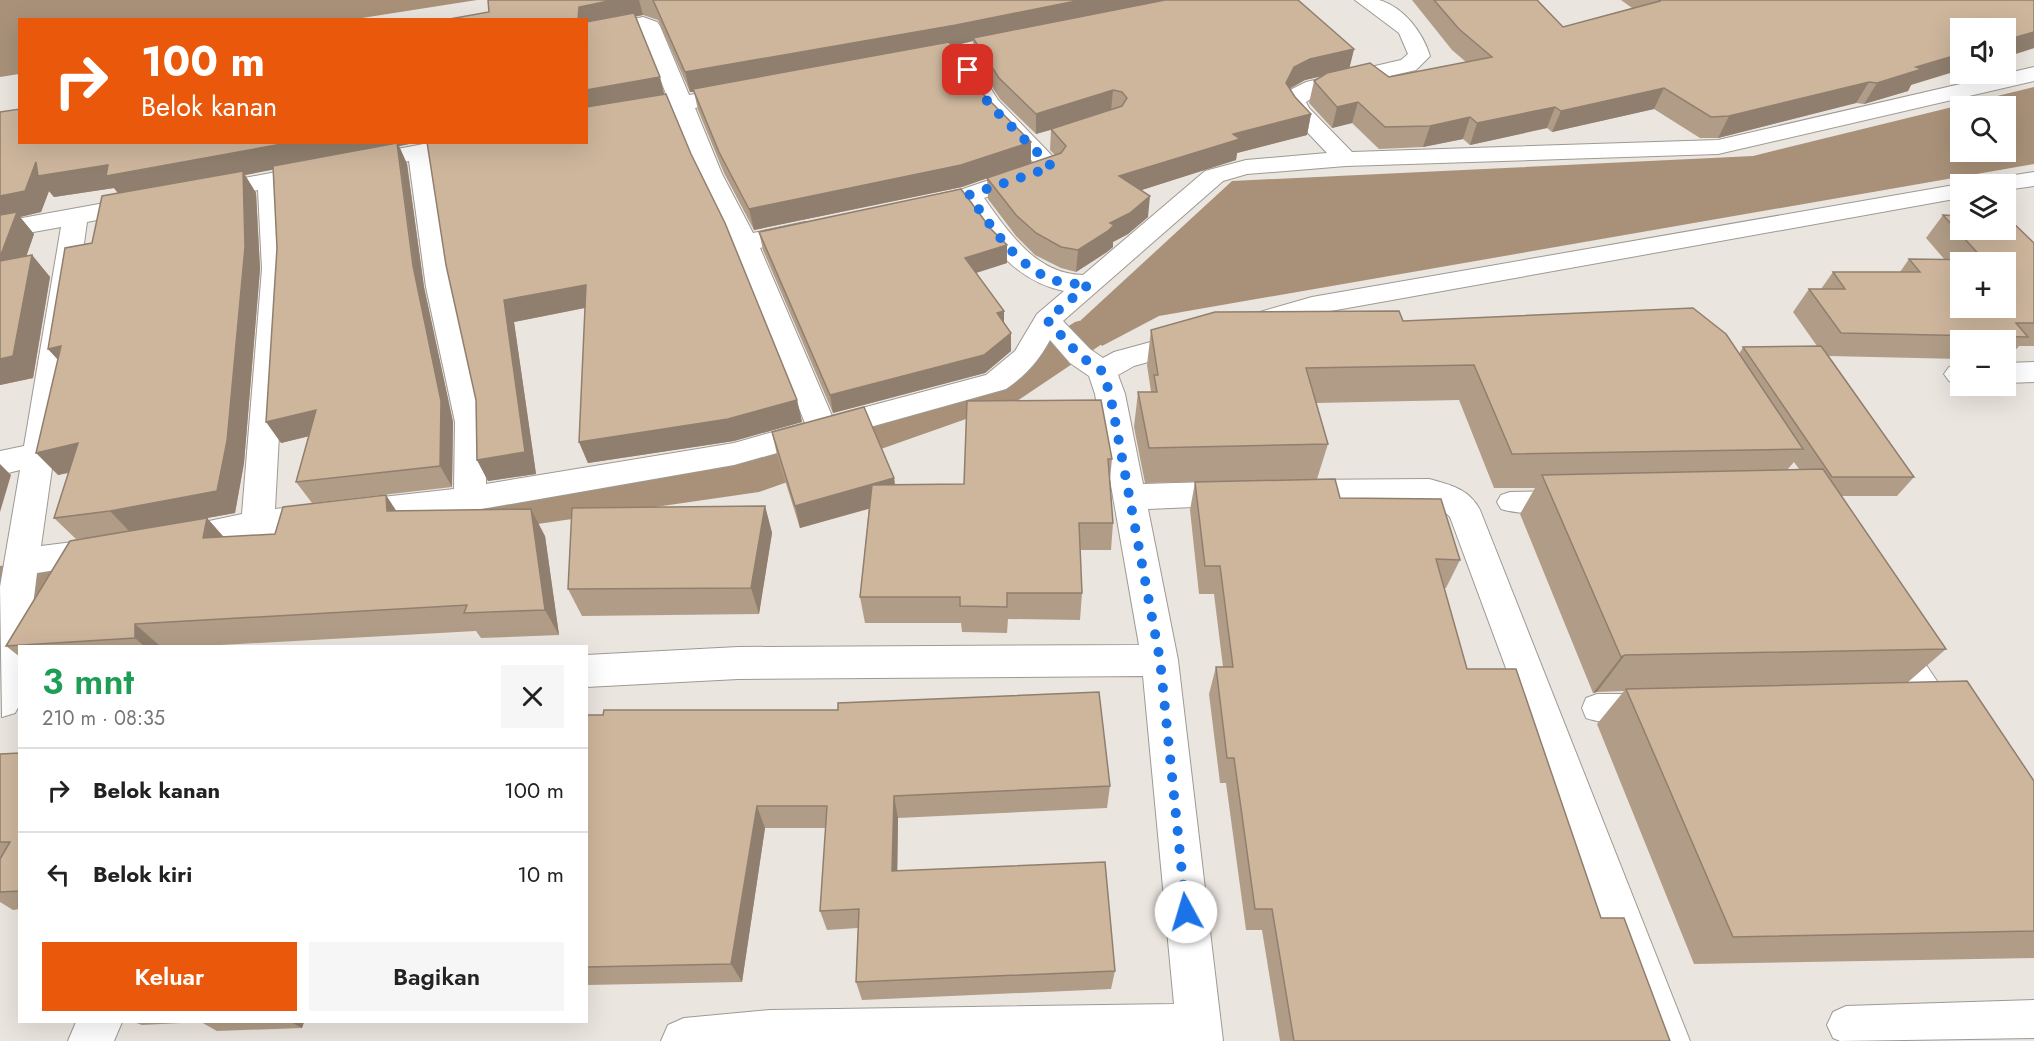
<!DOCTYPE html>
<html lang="id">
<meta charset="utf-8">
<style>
body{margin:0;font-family:Jost,sans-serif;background:#f6f6f6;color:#222;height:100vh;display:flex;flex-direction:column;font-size:22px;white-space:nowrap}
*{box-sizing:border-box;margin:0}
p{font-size:20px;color:#767676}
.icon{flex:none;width:33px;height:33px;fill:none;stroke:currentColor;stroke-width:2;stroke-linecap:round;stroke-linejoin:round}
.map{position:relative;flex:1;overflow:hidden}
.sheet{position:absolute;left:18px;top:645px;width:570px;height:378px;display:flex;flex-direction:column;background:#fff;border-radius:0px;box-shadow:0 6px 24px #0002}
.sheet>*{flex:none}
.banner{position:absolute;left:18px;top:18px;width:570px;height:126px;border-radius:0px;box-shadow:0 6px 24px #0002;background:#ea580c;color:#fff;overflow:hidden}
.buttons{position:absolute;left:1950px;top:18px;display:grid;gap:12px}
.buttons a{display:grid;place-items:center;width:66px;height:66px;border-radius:0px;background:#fff;box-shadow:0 6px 24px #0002;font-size:30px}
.pin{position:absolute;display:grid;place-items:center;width:51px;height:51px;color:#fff;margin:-26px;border-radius:12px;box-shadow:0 3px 9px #0006}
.me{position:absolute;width:66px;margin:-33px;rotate:354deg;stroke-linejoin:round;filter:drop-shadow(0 0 4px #0008)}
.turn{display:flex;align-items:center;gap:21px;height:126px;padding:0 24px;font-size:27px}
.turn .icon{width:78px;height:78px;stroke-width:2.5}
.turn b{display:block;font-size:42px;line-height:51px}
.round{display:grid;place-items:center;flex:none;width:63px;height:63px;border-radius:0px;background:#f6f6f6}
.headline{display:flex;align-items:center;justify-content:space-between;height:102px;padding:0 24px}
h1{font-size:36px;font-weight:600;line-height:45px;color:#1e9e55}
.primary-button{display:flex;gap:12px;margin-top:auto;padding:12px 24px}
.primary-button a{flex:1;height:69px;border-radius:0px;background:#ea580c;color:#fff;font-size:24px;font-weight:600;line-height:69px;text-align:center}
.primary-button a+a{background:#f6f6f6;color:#222}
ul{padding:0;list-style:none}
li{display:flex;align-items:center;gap:18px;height:84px;padding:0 24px;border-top:2px solid #e0e0e0}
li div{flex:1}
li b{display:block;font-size:22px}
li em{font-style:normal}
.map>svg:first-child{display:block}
.water{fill:#a99179;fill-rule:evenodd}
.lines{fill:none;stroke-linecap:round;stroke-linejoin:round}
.canal{fill:#a99179;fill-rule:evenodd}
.service-casing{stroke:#9f9993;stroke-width:2}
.minor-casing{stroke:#9f9993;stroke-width:2}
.service{fill:#fff;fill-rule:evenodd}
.minor{fill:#fff;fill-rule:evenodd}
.wall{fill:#b19d87;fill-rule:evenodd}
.shaded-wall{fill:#907f6e}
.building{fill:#ceb69d;stroke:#907f6e;stroke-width:1.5;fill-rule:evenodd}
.route{stroke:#1a73e8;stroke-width:10;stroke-dasharray:0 18}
</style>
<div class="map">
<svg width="2034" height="1041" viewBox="0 0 2034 1041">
<rect width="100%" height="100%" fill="#ebe5df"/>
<g class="water">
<path d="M0,0H477L349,20H20L19,74L0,77Z"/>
<path d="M2034,87V164L1159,316L1102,346L1081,320L1232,181L1753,156ZM1960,106H2006V152H1960Z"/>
</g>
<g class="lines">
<g class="canal">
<path d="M1090,318L1105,322L1111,332L1105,342L1017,401L759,492L441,538L424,532L416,519L424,506L441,500L756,457L985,379L1075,322Z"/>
<path d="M115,546L133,552L141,566L133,580L115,586L0,608V566Z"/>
</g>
<g class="service-casing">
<g id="service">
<path d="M1563,491L1572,494L1576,501L1572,508C1553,514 1520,515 1501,509L1497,502L1501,495L1510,492Z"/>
<path d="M1896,632L1906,635L1951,702L1955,712L1951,722L1940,726L1929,722L1886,653L1881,644L1886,635Z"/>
<path d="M1597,694H1646L1657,697L1661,707L1657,717C1637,724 1606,725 1586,718L1582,708L1586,698Z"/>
<path d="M2034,1000V1038L1840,1041L1833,1038L1827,1025L1833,1012L1846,1006Z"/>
</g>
</g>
<g class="minor-casing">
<g id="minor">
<path d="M1355,0C1362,0 1372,0 1379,0C1404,7 1423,33 1430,56L1416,70L1321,92L1306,102L1309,108L1352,152L1718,140L2034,67V81L1718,154L1346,166L1247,174L1223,181L1063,321L1090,349L1103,358L1114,352L1191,331L1201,333L1205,340L1201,347L1134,366L1118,375L1125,394L1143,484L1239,481L1250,484L1255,493L1250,502L1239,505L1148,509L1178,660L1223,1041H661L668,1025L684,1018L770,1010L1174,1004L1143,676L738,679L586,687V655L738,647L1139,645L1095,394L1089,376L1070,363L1050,340C1038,362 1026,375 1006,389L734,465L470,511L258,537L174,553L162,549L157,540L162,531L242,514L262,269L258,190L206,199L197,197L194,192L197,187L434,142H486L483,147L433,157L454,287L485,422L486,484L734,443L805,423L732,243L698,174L673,112L586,128V114L668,99L641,30L586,41V29L643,17L657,22L660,26L689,95L740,86L748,88L751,93L748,98L695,108L722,174L753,233L805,222L814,225L818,230L814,235L760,248L832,416L986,375L1015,351L1037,314L1064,291C1015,281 989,243 963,204L923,213L914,210L910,205L914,200L963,189L1035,164L981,109L946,53L949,48H965L998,100L1063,167L1060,172L984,198C1009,233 1036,274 1083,275L1205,171L1246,160L1327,153L1292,116L1284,102L1292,89L1306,82L1401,60L1408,54L1399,33ZM409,161L426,287L455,422L454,489L275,509L288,269L283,185Z"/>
<path d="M2034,172V186L2006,190V184H1986L1989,179Z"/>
<path d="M1960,184H1964H1960V198L1314,314L1249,333L1239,330L1235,324L1239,318L1312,297Z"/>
<path d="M143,196L152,199L156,204L152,209L87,222L41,546L105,538L117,542L122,551L117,560L37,573L28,646H20V704L15,713L2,717L0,587L20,470L0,475V451L24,446L61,227L0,238V222Z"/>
<path d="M2034,362V382L2006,383V363Z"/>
<path d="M1960,364V384L1949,381L1944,374L1949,367Z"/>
<path d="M1429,479C1451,485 1469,489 1480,510L1690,1041H1644L1450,517L1439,506L1429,503L1293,504L1282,501L1277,492L1282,483L1293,480Z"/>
<path d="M76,1022H122L114,1041H68Z"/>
</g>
</g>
<use href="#service" class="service"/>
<use href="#minor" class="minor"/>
</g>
<g class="wall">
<path d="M613,0H1298L1354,49L1349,68L1389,77L1466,62L1452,50L1412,0H1537L1563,27L1632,8L1621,0H2034V48L2006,57V28L1911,85L1908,91L1864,104L1856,103L1718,138H1700L1654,109L1552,132L1547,128L1470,145L1463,139L1423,147L1379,149L1352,123L1332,128L1309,103L1314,81L1322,76L1305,80L1290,89L1295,97L1311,114L1307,135L1237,153L1236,160L1141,190L1148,217L1128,234L1113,242V247L1107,252L1076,272L1061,268L1035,255L1016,236L988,199L987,178L962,187L754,230L724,173L698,110L694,92H690L658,20L643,15L636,16L664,94L797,400L802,422L734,441L588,463L579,442L585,308L514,322L536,474L488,481L477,460L476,400L586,142ZM973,41L974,59L1000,99L1036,134L1051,130L1050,150L1055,155L1031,163L979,90L951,46Z"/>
<path d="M20,142H419L399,146L407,164L424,287L453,422L452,487L312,503L296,482L309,436L281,443L277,248L273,169L245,175L256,193L260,269L244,463L235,513L207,518L224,537L275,534L396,511L545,536L559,635L481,638L476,631L203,646H20V657L6,646L91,538L76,539L54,518L69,473L58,475V359L48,349L92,243L118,193L114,188L54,197L49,191L41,212L20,217L34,234L26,257L32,255L50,277L33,378L0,385Z"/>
<path d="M1943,215L2034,243V346H2019L2007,360H2006V340H1960V359L1829,356L1914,477L1897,496H1841L1946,649L1907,683L2034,781V958L1694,964L1597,724L1624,691L1597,692L1593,693L1520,514L1535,488H1494L1459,400L1316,403L1328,444L1317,479L1340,498L1460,560L1446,588H1444L1467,669L1601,918L1670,1041H1280L1262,930H1246L1226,783H1220L1209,694L1216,667H1223L1214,594H1199L1190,510L1195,482L1145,483L1134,427L1138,392H1151L1147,365L1151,330L1403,321L1739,354L1743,347L1817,346L1793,312L1809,289H1821L1833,272H1900L1909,259L1945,260L1926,238ZM1794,462L1799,469L1787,470Z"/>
<path d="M759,232L1007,263L976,273L1004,323L1011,333V351L985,373L833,413L763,250Z"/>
<path d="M967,401L1112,459L1110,479L1113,523L1111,550H1080L1082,593L1080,620L1008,619L1007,633L962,632L961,623H865L860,597L869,508L800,528L777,455L772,432L894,478L895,485L964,484Z"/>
<path d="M765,506L772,533L759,614L582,616L568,589Z"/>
<path d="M586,715L1110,786L1107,808L898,818L897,871L1115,971L1111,989L862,1000L856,982L858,928L827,930L820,911L826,828H765L742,982L586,985Z"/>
<path d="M20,753V909L13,910L0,902V754Z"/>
<path d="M134,1022H304L302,1028L217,1031L201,1022L142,1025Z"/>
</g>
<g class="shaded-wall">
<path d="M613,0H639L643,15L586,27V20H578L579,7Z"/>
<path d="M1081,0H1178L973,38V41L957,45L694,92L693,89L694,92H690L685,72Z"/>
<path d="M2034,32V48L2006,57V40Z"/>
<path d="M1354,49L1349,70L1305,80L1290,88L1282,103L1286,83L1294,67L1310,59Z"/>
<path d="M1960,54V70L1911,85L1908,91L1864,104L1877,83L1916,67Z"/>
<path d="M660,77L665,97L586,112V90Z"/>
<path d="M1869,82L1856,103L1718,138L1729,116Z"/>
<path d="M1664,88L1654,109L1552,132L1561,111Z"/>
<path d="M1113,90L1111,111L1036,134V114Z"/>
<path d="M1358,102L1352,123L1332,128L1337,107Z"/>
<path d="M1555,107L1547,128L1470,145L1477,123Z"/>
<path d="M1311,114L1307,135L1237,153L1236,160L1117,198L1119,176L1233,134Z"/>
<path d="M1470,117L1463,139L1423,147L1430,126Z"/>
<path d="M293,142H419L399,146L407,164L424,287L453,422L452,487L440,466L398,146L245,175L256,193L260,269L244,463L235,513L207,518L230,545L131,533L110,511L121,197L114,188L54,197L49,191L41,212L20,217L34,234L17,283L0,264V196L36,162L108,165Z"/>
<path d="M1031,142V163L962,187L754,230L749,209Z"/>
<path d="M1150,196L1148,217L1128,234L1113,242V247L1107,252L1076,272L1078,250L1110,223Z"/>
<path d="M1007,245V263L966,276L965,258Z"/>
<path d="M32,255L50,277L33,378L0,385V359Z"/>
<path d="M586,285L594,306L514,322L536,474L488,481L477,460L504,300Z"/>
<path d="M1004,311V329L997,313Z"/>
<path d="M1011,333V351L985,373L833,413L830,395Z"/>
<path d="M61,346L68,371L48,349Z"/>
<path d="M797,400L802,422L734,441L588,463L579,442Z"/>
<path d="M316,410L330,431L281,443L266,422Z"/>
<path d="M78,443L99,465L58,475L36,453Z"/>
<path d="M0,464L11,475L0,512Z"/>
<path d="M894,478L897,501L800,528L795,506Z"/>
<path d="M386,495L403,521L387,511Z"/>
<path d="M765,506L772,533L759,614L751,588Z"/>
<path d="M531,509L545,536L559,635L545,610Z"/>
<path d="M135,624L160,646H144L135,638Z"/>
<path d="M1625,655L1597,692L1593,693L1621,657Z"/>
<path d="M894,796L898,818L897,891L892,871Z"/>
<path d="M757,806L765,828L742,982L731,964Z"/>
<path d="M291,1022H304L302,1028Z"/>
</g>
<g class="building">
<path d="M488,0H613L579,7L578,20H444L489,12Z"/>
<path d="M653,0H1081L956,25L685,72Z"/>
<path d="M1165,0H1298L1354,49L1310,59L1294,67L1286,83L1295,97L1311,114L1233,134L1240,139L1119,176L1150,196L1130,213L1110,223L1114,225L1108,231L1078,250L1061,247L1036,233L1016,215L987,178L1061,153L1066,146L1051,129L1122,106L1127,98L1122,92L1113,90L1036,114L999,78L973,38Z"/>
<path d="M1434,0H1537L1563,27L1660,1L1659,0H2034V32L2006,40V28H1960V54L1916,67L1922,69L1877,83L1869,82L1729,116L1711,117L1664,88L1561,111L1555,107L1477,123L1470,117L1430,126L1385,127L1358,102L1337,107L1314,81L1327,73L1370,63L1389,77L1492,57L1459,29Z"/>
<path d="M634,13L660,77L586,90V22Z"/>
<path d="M949,42L979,90L1031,142L961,165L749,209L719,152L693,89Z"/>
<path d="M666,94L691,154L725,223L797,400L728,419L579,442L586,285L504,300L525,452L477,460L476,400L446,265L427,142H586V107Z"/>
<path d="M20,109V142H293L106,176L108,165L38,176L36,162L25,191L0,196V112Z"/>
<path d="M397,143L413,266L441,401L440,466L296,482L316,410L266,422L277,248L273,166Z"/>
<path d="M243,171L245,247L227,441L217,491L110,511L54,518L78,443L36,453L61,346L48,349L65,248L92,243L102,196Z"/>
<path d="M961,189L991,229L1007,245L965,258L1004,311L997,313L1011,333L984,355L830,395L759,232Z"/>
<path d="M17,212L0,257V215Z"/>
<path d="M1943,215L1960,216V230H2006V216L2034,243V323H2016L2028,337L1841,333L1809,289H1845L1833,272H1920L1909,259L1984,260ZM1960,262H2006V308H1960Z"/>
<path d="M32,255L13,356L0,359V261Z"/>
<path d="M1693,308L1726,334L1803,449L1512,454L1474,365L1306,368L1328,444L1149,448L1138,392H1157L1154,375H1158L1151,330L1215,312L1399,311L1403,321Z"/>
<path d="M1821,346L1914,477H1832L1743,347Z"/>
<path d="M1101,400L1112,459H1108L1113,523H1079L1082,593H1007V607L960,606V597H860L872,485L964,484L967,401Z"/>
<path d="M864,407L894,478L795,506L772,432Z"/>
<path d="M1823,469L1946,649L1625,655L1621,657L1542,475Z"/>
<path d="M1335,479L1340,498L1441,499L1460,560L1436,559L1467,669H1516L1601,918H1624L1670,1041H1294L1272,909H1255L1234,758H1227L1216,667H1233L1220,566H1205L1195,482Z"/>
<path d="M386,495L387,511L531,509L545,610L464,613L467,605L135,624V638L6,646L70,541L207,518L203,538L275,534L283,507Z"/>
<path d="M765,506L751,588L568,589L572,508Z"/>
<path d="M1967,681L2034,781V931L1733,937L1626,689Z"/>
<path d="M1099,692L1110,786L894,796L892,871L1105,862L1115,971L856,982L859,909L820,911L827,806H757L731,964L586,967V715H603L604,710H838V703Z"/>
<path d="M20,753V891L0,892V859L10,842H0V754Z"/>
</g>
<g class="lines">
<path class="route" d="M968,70L989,104L1052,167L969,195C991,226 1020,273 1061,282C1069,284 1080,284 1089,284L1047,320L1080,356L1102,371L1110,394L1160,660L1186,912"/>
</g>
</svg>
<div class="buttons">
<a><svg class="icon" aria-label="sound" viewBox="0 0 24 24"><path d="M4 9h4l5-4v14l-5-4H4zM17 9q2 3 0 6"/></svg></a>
<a><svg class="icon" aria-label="search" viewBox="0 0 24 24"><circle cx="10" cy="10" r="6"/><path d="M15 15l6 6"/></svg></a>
<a><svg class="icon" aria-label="layers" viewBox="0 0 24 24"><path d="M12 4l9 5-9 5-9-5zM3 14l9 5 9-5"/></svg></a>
<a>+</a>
<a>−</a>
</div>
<div class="pin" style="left:968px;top:70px;background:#d93025"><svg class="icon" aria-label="arrive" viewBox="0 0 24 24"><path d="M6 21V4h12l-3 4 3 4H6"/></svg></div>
<svg class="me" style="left:1186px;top:912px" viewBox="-20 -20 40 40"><circle r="19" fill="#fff"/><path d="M0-13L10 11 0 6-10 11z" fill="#1a73e8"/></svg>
<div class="banner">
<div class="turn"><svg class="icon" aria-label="right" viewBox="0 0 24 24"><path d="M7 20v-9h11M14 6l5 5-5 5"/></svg><div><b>100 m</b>Belok kanan</div></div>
</div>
<section class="sheet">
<div class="headline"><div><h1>3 mnt</h1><p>210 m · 08:35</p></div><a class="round"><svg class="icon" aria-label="close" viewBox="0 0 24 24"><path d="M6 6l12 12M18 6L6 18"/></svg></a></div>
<ul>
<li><svg class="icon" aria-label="right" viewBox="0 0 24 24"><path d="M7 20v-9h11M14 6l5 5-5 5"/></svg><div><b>Belok kanan</b></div><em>100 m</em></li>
<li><svg class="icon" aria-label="left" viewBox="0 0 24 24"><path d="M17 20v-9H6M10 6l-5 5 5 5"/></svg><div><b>Belok kiri</b></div><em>10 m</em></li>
</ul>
<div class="primary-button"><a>Keluar</a><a>Bagikan</a></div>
</section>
</div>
